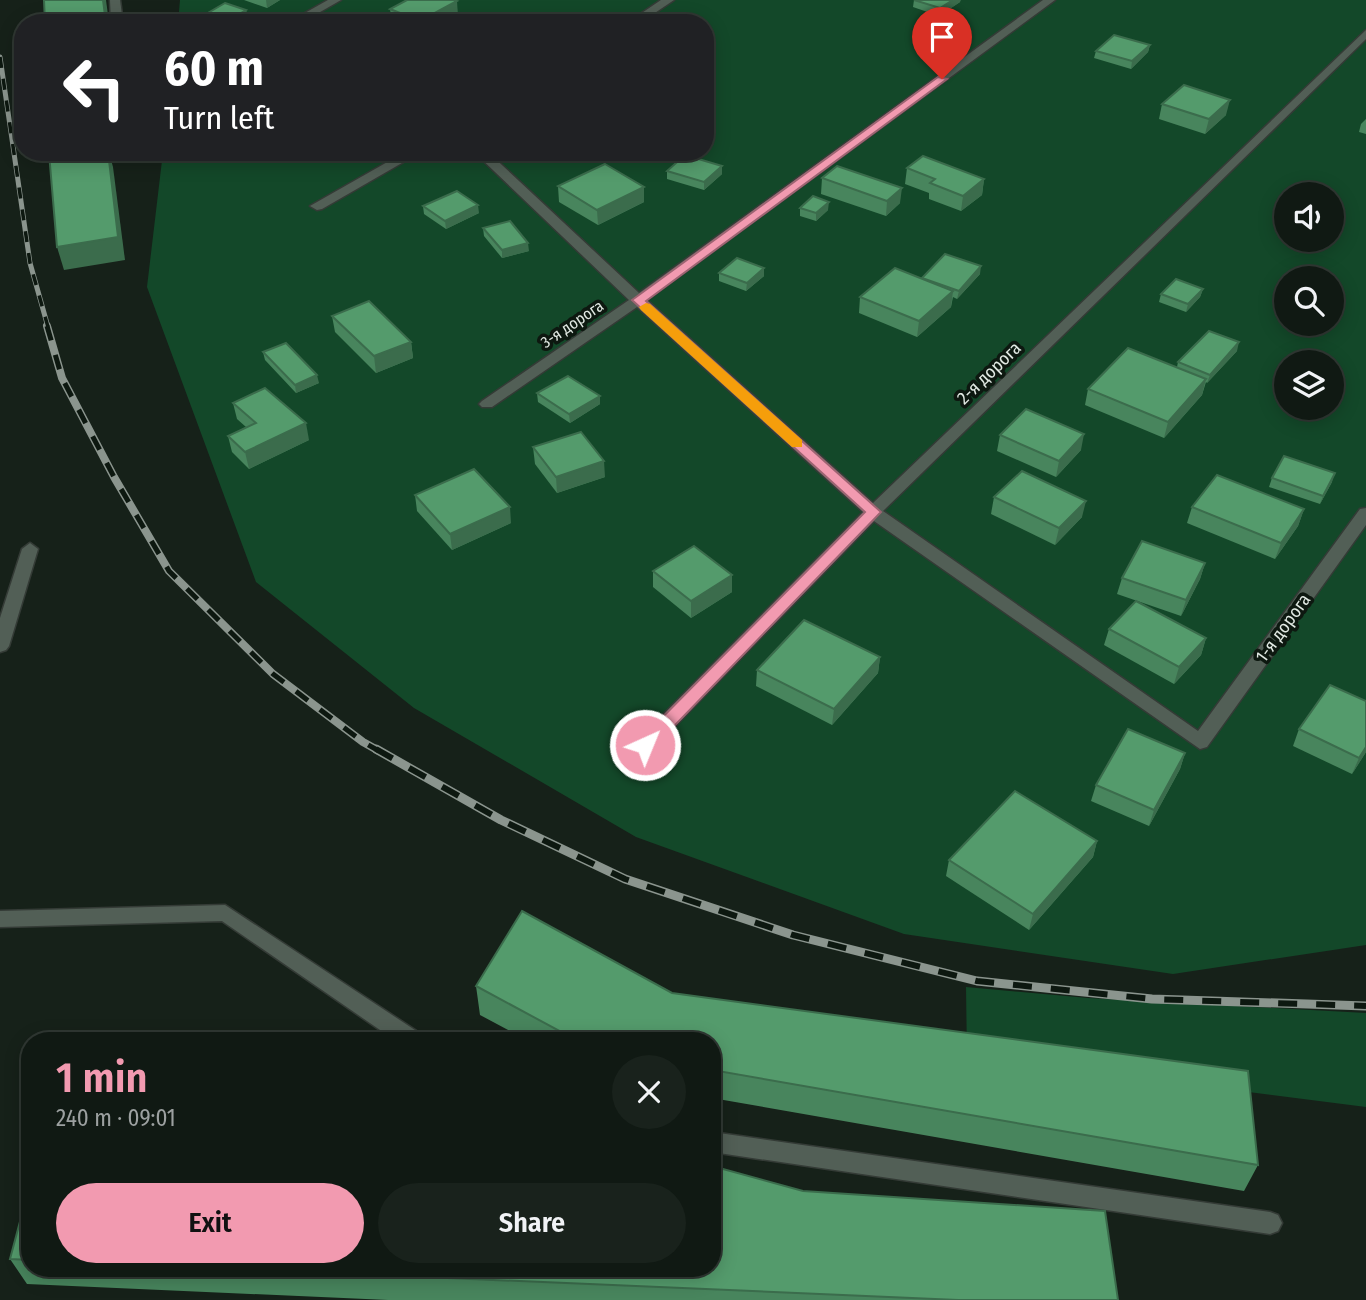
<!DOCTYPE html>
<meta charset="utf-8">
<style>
body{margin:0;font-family:"Fira Sans Condensed",sans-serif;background:#19221c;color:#f1f3f6;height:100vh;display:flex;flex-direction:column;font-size:26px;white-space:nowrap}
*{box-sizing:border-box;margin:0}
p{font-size:23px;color:#9ca0a0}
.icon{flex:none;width:38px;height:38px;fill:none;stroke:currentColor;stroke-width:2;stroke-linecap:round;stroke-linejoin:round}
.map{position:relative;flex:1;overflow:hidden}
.details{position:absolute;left:21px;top:1032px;width:700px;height:245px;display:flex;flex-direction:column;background:#101913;border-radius:28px;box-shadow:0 4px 18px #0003,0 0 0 2px #303833}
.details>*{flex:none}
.guide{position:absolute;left:14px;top:14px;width:700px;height:147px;border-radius:28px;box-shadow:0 4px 18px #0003,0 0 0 2px #303833;background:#202124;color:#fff;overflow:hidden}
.fabs{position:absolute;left:1274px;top:182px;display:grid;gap:14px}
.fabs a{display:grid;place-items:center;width:70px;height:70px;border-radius:50%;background:#101913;box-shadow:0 4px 18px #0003,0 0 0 2px #303833;font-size:35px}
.pin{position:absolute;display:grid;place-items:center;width:60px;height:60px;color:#fff;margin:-72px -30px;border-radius:50% 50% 50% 0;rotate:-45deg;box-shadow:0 0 7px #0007}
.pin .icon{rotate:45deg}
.me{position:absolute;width:77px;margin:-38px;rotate:44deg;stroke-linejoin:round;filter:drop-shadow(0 0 5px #0008)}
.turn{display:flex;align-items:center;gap:24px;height:147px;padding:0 35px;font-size:32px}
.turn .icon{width:91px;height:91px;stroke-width:2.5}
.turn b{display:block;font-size:49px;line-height:60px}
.round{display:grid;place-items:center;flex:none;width:74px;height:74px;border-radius:37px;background:#19221c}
.overview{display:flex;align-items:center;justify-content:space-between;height:119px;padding:0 35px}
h1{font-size:42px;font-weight:600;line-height:52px;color:#f29ab0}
.primary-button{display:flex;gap:14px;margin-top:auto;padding:14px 35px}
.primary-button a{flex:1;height:80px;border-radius:42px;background:#f29ab0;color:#111;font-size:28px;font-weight:600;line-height:80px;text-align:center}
.primary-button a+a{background:#19221c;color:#f1f3f6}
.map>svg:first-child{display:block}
.green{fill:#134829;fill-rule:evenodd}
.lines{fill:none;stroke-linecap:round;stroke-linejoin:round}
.lane-casing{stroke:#343b36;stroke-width:3}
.lane{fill:#525f56;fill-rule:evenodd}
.rail-far2-casing{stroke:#8b958e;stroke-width:5}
.rail-far1-casing{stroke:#8b958e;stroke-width:8}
.rail-casing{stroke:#8b958e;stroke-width:9}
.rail-far2{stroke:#0d1810;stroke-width:3.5;stroke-dasharray:11;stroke-linecap:butt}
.rail-far1{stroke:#0d1810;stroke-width:5;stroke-dasharray:15;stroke-linecap:butt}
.rail{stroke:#0d1810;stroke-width:6;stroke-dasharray:19;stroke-linecap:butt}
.wall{fill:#48855d}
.shaded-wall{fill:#3b6c4c}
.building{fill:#549b6c;stroke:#3b6c4c;stroke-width:2}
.route{fill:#f29ab0;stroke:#9d6472;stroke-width:2}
.slow{fill:#f59e0b}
.labels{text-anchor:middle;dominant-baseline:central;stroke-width:7;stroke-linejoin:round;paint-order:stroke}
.far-street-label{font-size:16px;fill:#e1e9e3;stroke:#0d1810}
.street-label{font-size:18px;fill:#e1e9e3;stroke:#0d1810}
</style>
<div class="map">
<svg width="1366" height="1300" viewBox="0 0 1366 1300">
<rect width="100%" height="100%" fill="#162119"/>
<g class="green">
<path d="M180,0H1366V945L1173,974L904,934L636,837L414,708L256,582L147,287L163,152H705V23H178ZM1286,194H1332V240H1286ZM1286,278H1332V324H1286ZM1286,362H1332V408H1286Z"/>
<path d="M966,987L1088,998L1366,1013V1107L967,1056Z"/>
</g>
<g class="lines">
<g class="lane-casing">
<g id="lane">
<path d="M110,0H120L123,23H111Z"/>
<path d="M328,0H341L301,23H287Z"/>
<path d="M661,0H674L640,23H627Z"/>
<path d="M1043,0H1055L647,300L873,503L1366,30V39L883,511L1198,731L1360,509L1366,508V525L1207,747L1200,749L874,521L652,750H638L636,745L638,740L863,512L637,307L492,407H482L479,404L482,401L629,300L474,152H488L639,293Z"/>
<path d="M405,152H421L322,209L317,210L310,206Z"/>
<path d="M30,543L38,549L9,646L6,650L0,652V618L22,549Z"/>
<path d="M225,905L421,1034L424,1041H396L222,921L0,927V911Z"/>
<path d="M712,1132L1270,1212L1278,1215L1282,1223L1278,1231L1270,1234L712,1152Z"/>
</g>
</g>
<use href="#lane" class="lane"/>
<g class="rail-far2-casing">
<path id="rail-far2" d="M0,57L30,263L48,327"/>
</g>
<g class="rail-far1-casing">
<path id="rail-far1" d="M47,326L62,378L114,477L169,571L273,674L363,742L379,751"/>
</g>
<g class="rail-casing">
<path id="rail" d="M376,749L501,820L625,879L793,935L977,981L1152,999L1366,1006"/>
</g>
<use href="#rail-far2" class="rail-far2"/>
<use href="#rail-far1" class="rail-far1"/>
<use href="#rail" class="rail"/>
</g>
<g class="wall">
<path d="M244,0H280L267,8Z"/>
<path d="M914,0L960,2L939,16L913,7Z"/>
<path d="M390,9L458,16L445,23H392Z"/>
<path d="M246,10L248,18L239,23H202L201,17Z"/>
<path d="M1150,45L1148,52L1131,69L1094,58L1096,51Z"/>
<path d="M1162,104L1226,115L1205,134L1159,119Z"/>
<path d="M1366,119V134L1359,132L1361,124Z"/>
<path d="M907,168L984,179L982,195L961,211L929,199V193L905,184Z"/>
<path d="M667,171L722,174L704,190L667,179Z"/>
<path d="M822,178L900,203L886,216L821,194Z"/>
<path d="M558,186L644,187V202L598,225L559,202Z"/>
<path d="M423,206L479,213L446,229L424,214Z"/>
<path d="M800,208L828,210L816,221L800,216Z"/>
<path d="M483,228L529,251L502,258L484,236Z"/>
<path d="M764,268V276L746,291L719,281V273Z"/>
<path d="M980,274L957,299L953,297L951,307L917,337L859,313L860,297L922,279Z"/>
<path d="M1203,289L1200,297L1186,312L1159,302L1161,294Z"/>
<path d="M332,316L411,342L413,358L376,373L335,332Z"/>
<path d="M1237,351L1207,383L1206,382L1202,395L1164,438L1085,405L1088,389L1177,367L1178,362Z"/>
<path d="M263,352L319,383L296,393L265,360Z"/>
<path d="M537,393L600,404L570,423L538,402Z"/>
<path d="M233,403L309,440L249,469L232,452L228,436L246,427L237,419Z"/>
<path d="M1000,435L1081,450L1056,477L997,451Z"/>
<path d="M533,447L605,477L557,493L535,464Z"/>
<path d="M1272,478L1332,482L1320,504L1269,487Z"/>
<path d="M415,495L511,523L452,550L417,511Z"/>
<path d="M994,497L1082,517L1055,545L991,514Z"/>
<path d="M1192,507L1304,509L1298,526L1275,559L1187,523Z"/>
<path d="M1205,563L1200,579L1181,616L1117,594L1122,578Z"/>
<path d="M653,571L732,592L691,618L653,587Z"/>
<path d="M1109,629L1206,638L1201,655L1174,684L1104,645Z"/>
<path d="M880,657L878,673L832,725L756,686L757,670Z"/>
<path d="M1299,729L1366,752L1352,774L1293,746Z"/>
<path d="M1185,753L1180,769L1149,826L1091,801L1096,785Z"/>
<path d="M1097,841L1093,857L1029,930L946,876L949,860Z"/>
<path d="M476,986L672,993L1258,1165L1244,1191L712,1098V1041H529L480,1015Z"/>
<path d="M30,1184V1269H712L1118,1300H388L27,1284L10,1259Z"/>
</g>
<g class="shaded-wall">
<path d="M103,0H106L109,23H106Z"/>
<path d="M266,0H280L267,8Z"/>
<path d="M953,0H961L960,2L939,16L940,8Z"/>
<path d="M457,1L458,16L445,23H420V21Z"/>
<path d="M246,10L248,18L239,23H224Z"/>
<path d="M1150,45L1148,52L1131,69L1132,61Z"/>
<path d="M1230,100L1226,115L1205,134L1209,119Z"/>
<path d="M108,152H109L113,167L125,260L64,270L57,247Z"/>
<path d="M722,166V174L704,190V182Z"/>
<path d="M984,179L982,195L961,211L963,196Z"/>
<path d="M644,187V202L598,225L597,210Z"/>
<path d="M902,188L900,203L886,216L887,201Z"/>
<path d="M829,202L828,210L816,221V213Z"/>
<path d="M478,205L479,213L446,229L445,221Z"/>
<path d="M528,243L529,251L502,258V250Z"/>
<path d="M981,266L980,274L957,299L959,291Z"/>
<path d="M764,268V276L746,291L747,283Z"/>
<path d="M1203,289L1200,297L1186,312L1188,304Z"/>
<path d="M953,291L951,307L917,337L919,321Z"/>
<path d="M411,342L413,358L376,373L374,356Z"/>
<path d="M1239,342L1237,351L1207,383L1210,375Z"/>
<path d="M317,375L319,383L296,393L295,385Z"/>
<path d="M1206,379L1202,395L1164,438L1168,422Z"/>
<path d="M600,396V404L570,423L569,414Z"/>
<path d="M306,423L309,440L249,469L245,452Z"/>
<path d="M1084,434L1081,450L1056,477L1059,461Z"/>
<path d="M604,461L605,477L557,493L556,477Z"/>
<path d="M1335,473L1332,482L1320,504L1323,496Z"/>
<path d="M1086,501L1082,517L1055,545L1059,528Z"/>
<path d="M510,507L511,523L452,550L450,534Z"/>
<path d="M1304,509L1298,526L1275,559L1281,543Z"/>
<path d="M1205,563L1200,579L1181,616L1186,600Z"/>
<path d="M732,575V592L691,618V601Z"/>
<path d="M1206,638L1201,655L1174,684L1179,667Z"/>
<path d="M880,657L878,673L832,725L834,709Z"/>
<path d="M1366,747V752L1352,774L1359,758Z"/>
<path d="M1185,753L1180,769L1149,826L1154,810Z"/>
<path d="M1097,841L1093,857L1029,930L1033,914Z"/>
</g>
<g class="building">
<path d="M44,0H103L106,23H45Z"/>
<path d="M407,0H454L457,1L420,21L390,9Z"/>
<path d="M914,0H953L940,8Z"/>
<path d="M225,3L246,10L224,23H219L201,17Z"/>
<path d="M1114,35L1150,45L1132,61L1096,51Z"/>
<path d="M1184,85L1230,100L1209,119L1162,104Z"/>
<path d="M108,152L118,237L57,247L49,153Z"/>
<path d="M685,155L722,166L704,182L667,171Z"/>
<path d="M923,156L984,179L963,196L930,183L935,179L907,168Z"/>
<path d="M605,164L644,187L597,210L558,186Z"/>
<path d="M837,166L902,188L887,201L822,178Z"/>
<path d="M457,191L478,205L445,221L423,206Z"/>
<path d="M813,196L829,202L816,213L800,208Z"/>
<path d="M510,221L528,243L502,250L483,228Z"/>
<path d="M945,254L981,266L959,291L922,278Z"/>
<path d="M737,258L764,268L747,283L719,273Z"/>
<path d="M895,268L953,291L919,321L860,297Z"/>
<path d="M1176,279L1203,289L1188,304L1161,294Z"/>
<path d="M369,301L411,342L374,356L332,316Z"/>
<path d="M1209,331L1239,342L1210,375L1178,362Z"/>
<path d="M286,343L317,375L295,385L263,352Z"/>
<path d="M1128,348L1206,379L1168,422L1088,389Z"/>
<path d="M568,376L600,396L569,414L537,393Z"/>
<path d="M265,388L306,423L245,452L228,436L256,423L233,403Z"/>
<path d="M1026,409L1084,434L1059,461L1000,435Z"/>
<path d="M581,432L604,461L556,477L533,447Z"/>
<path d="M1284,456L1335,473L1323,496L1272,478Z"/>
<path d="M474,469L510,507L450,534L415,495Z"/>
<path d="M1022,471L1086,501L1059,528L994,497Z"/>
<path d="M1217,475L1304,509L1281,543L1192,507Z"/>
<path d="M1142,541L1205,563L1186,600L1122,578Z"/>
<path d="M694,546L732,575L691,601L653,571Z"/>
<path d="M1136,601L1206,638L1179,667L1109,629Z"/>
<path d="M804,620L880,657L834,709L757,670Z"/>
<path d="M1330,685L1366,701V747L1359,758L1299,729Z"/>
<path d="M1128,729L1185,753L1154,810L1096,785Z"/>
<path d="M1015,791L1097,841L1033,914L949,860Z"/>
<path d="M522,911L672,993L1248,1071L1258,1165L712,1070V1041H578L476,986Z"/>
<path d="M712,1166L803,1191L1105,1211L1118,1300H958L240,1269H712Z"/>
<path d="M30,1184V1260L10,1259Z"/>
</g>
<path class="route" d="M938,77L947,79L646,301L881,512L651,750H639L636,745L639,741L865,512L632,300Z"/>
<path class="slow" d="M646,303L650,304L802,440V447H792L641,310L639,307Z"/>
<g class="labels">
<g class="far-street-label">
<text transform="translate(572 324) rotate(-34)">3-я дорога</text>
</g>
<g class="street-label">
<text transform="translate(989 373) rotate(-44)">2-я дорога</text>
<text transform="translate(1283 628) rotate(-54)">1-я дорога</text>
</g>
</g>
</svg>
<div class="fabs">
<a><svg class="icon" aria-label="sound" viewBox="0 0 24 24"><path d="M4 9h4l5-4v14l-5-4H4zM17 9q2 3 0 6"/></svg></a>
<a><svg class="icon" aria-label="search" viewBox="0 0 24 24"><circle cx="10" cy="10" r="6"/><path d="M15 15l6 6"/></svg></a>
<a><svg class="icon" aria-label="layers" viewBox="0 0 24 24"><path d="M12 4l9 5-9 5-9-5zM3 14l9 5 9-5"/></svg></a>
</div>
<div class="pin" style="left:942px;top:79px;background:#d93025"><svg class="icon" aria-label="arrive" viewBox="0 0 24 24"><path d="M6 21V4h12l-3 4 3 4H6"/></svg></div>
<svg class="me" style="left:645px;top:745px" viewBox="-20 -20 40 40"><circle r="17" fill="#f29ab0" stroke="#fff" stroke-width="3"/><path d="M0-11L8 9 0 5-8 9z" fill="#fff"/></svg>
<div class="guide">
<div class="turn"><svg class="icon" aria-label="left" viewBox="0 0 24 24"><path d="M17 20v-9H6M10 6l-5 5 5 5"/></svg><div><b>60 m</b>Turn left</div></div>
</div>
<section class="details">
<div class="overview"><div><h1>1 min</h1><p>240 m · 09:01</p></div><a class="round"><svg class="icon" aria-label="close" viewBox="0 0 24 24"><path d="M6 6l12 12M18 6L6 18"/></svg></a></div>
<div class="primary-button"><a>Exit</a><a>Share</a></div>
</section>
</div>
